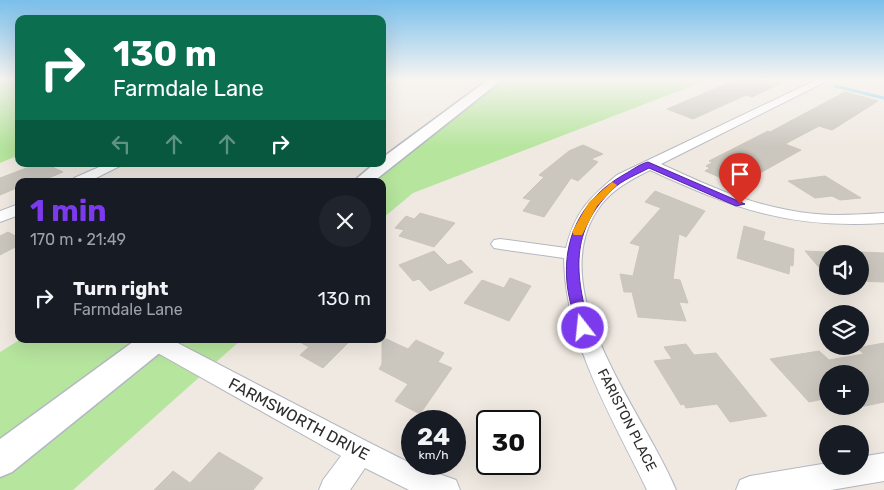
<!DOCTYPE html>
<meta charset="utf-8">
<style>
body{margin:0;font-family:Rubik,sans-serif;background:#20242c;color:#f1f3f6;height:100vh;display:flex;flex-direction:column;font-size:19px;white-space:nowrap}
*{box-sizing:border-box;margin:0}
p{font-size:16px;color:#9ea1a6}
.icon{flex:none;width:28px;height:28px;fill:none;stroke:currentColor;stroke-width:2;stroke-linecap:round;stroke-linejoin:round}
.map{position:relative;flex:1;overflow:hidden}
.side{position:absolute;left:15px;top:178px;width:371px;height:165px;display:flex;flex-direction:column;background:#171b24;border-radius:10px;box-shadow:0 5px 20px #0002}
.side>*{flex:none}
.hud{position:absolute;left:15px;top:15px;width:371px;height:152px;border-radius:10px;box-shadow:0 5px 20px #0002;background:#0b6e4f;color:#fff;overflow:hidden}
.buttons{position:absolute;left:819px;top:245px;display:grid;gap:10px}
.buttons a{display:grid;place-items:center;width:50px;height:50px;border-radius:50%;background:#171b24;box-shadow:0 5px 20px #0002;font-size:25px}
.speed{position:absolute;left:401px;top:410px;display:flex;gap:10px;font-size:25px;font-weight:700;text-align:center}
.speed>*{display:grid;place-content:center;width:65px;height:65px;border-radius:50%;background:#171b24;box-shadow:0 5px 20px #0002;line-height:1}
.speed small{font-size:12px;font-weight:400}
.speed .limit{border:2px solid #111;border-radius:8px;background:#fff;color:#111}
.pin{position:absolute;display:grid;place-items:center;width:42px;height:42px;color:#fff;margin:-51px -21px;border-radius:50% 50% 50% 0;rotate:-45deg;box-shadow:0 0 5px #0007}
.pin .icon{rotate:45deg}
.me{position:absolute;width:55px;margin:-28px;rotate:344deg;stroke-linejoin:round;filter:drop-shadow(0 0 4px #0008)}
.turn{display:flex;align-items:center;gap:18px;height:105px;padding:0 15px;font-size:22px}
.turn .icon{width:65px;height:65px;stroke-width:2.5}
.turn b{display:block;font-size:35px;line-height:42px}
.lanes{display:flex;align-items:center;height:48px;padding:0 15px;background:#0003;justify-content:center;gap:25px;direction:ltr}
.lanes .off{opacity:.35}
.round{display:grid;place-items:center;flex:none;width:52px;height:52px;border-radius:26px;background:#20242c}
.overview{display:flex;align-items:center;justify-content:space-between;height:85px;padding:0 15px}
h1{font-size:30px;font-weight:700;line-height:38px;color:#7c3aed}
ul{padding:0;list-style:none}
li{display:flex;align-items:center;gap:15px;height:70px;padding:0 15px}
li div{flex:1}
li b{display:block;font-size:19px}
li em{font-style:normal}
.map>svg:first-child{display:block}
.green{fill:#b6e59e}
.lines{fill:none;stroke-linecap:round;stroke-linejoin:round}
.stream{stroke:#75cff0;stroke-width:3}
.building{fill:#cbc7bf;stroke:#cbc5ba}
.minor-casing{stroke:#b4b7c1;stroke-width:2}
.tertiary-casing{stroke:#b4b7c1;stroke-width:3}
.minor{fill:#fff;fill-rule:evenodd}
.tertiary{fill:#fff;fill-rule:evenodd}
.route{fill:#7c3aed;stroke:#51269a}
.slow{fill:#f59e0b}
.labels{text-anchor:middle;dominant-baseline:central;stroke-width:4.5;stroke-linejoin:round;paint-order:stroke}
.street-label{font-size:14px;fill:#2e2e2e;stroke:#fff}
.near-street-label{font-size:16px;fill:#2e2e2e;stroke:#fff}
</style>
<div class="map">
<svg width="884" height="490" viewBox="0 0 884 490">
<rect width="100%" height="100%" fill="#efe9e1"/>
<g class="green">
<path d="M0,79H19V155L0,163Z"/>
<path d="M503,79H710L413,193L383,218L382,181H373Z"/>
<path d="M21,339H146L0,449V352Z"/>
<path d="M172,339H242L73,490H0V475Z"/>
</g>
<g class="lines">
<path class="stream" d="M835,86L884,98"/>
</g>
<g class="building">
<path d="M738,79H789L752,97L746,95L693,119L667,109Z"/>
<path d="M845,92L878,101L832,130L819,126L785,144L801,150L744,182L736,179L731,182L705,171L710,168L706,166L713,162L709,161L768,131L770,132Z"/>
<path d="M583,145L603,154L591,159L598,162L578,181L571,178L544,217L523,211L531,200L523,198L544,177L539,175L569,151Z"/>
<path d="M37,164H46L63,172L44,180L40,178L32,181H19V187L0,195V178Z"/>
<path d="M825,176L861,198L840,200L832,196L815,198L788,181Z"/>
<path d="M655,191L705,211L686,237L679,234L673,279L680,280L688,303L679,302L686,321L638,317L632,292H624L620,274L633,276L640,246L630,243L661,208L645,202Z"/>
<path d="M420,213L455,223L434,247L399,236L404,230L395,228L406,216L414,219Z"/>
<path d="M744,226L765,232L763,240L794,249L793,266L790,265L789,274L737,258Z"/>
<path d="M8,232L19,238V245L0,255V236Z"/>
<path d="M434,251L448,265L461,260L473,272L430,291L419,279L413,281L399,265Z"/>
<path d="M805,251L828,252V278Z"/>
<path d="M860,252L884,253V282L860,281Z"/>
<path d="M510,278L531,286L509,321L464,303L482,280L504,288Z"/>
<path d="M382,337L408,349L416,340L444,353L438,362L452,368L420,414L395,401L408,384L379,369L382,364Z"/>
<path d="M294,339H352L323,368L300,355L309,347Z"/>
<path d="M884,343V402L860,407V374H828V398L809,402L770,359L819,351L829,360L864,354L857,348Z"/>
<path d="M686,344L694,355L716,353L767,416L730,422L717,404L686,408L684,404L681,405L654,361L672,359L664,347Z"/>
<path d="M219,452L263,478L253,490H154L173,471L190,483Z"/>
</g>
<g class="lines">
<g class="minor-casing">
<g id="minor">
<path d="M386,79H398L382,88V81Z"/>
<path d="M818,79H831L661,164C702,183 743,202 788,210C820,217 852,215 884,213V223C789,229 735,209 650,170C632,179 613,189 601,205C538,288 645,413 676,490H647C612,417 565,342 564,258L500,249L494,248L491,244L494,240L500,239L566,248C575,212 589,198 617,175Z"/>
<path d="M106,164H124L90,181H72L74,178Z"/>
<path d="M19,204V215L0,222V211Z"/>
<path d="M145,339H170L370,443L412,464L456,480L460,490H409L365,468L350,490H319L323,480L341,456L147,347Z"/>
<path d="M884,453V481L831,490H736L740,480L750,476L828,463V466H860V457Z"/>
</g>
</g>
<g class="tertiary-casing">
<g id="tertiary">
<path d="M489,79H503L374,181H354L374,164H382V158Z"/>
<path d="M137,339H171L167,347L12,472L0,477V439Z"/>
</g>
</g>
<use href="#minor" class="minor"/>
<use href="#tertiary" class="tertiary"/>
</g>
<linearGradient id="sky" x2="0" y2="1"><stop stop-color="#7abfeb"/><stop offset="0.54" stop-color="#f8f5f2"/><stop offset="1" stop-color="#f8f5f2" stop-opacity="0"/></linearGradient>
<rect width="884" height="147" fill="url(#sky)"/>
<path class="route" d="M648,162L745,204L736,206L649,168C638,174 622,180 613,189C569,231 575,275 590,328L583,333L578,331C574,324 573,314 571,305C557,251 575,202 625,174C632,170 640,164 648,162Z"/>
<path class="slow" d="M612,182L617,185L597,206L582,235H574L572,232L589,202Z"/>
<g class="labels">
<g class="street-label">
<text transform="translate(627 420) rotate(63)">FARISTON PLACE</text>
</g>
<g class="near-street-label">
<text transform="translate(299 419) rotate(28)">FARMSWORTH DRIVE</text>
</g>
</g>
</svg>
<div class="buttons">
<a><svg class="icon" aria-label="sound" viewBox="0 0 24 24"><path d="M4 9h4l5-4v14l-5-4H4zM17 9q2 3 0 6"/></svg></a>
<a><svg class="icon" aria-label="layers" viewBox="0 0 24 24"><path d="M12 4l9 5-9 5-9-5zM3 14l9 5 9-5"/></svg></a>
<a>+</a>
<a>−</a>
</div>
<div class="speed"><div>24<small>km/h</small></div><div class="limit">30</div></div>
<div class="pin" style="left:740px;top:204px;background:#d93025"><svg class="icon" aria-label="arrive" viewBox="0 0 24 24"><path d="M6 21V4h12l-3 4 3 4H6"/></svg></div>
<svg class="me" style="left:583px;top:328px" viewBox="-20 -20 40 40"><circle r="17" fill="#7c3aed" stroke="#fff" stroke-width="3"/><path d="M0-11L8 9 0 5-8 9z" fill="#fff"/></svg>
<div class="hud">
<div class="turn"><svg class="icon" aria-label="right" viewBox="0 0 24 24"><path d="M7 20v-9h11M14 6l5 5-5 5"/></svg><div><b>130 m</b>Farmdale Lane</div></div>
<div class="lanes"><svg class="icon off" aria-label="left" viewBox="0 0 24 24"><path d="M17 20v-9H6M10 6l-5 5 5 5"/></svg><svg class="icon off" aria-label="ahead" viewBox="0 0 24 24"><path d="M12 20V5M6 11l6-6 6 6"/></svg><svg class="icon off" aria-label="ahead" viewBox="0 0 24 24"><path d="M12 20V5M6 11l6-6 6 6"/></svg><svg class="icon" aria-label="right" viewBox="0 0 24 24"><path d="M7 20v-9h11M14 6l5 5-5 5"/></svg></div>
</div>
<section class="side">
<div class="overview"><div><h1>1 min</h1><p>170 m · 21:49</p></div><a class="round"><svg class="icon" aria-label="close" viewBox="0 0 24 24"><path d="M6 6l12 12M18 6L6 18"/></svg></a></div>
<ul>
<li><svg class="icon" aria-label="right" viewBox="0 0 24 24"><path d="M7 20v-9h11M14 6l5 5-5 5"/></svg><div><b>Turn right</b><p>Farmdale Lane</p></div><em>130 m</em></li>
</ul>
</section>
</div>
